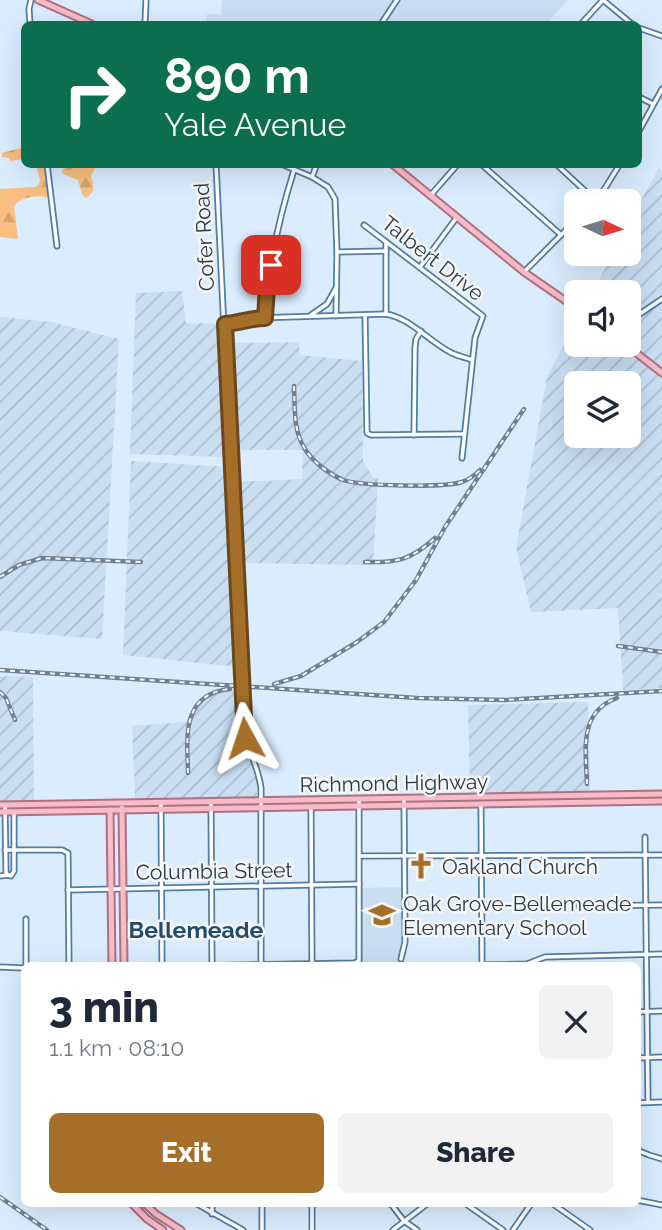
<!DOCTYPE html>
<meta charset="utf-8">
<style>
body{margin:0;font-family:Raleway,sans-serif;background:#f2f2f3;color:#1f2937;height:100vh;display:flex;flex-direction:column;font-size:26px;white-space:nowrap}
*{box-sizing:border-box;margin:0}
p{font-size:23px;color:#747a83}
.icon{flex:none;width:38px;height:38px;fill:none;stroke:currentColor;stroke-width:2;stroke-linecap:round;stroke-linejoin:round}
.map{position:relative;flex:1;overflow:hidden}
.side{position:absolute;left:21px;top:962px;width:620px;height:245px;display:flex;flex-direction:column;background:#fff;border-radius:10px;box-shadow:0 7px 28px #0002}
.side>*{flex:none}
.hud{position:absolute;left:21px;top:21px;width:621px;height:147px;border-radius:10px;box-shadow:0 7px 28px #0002;background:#0b6e4f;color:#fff;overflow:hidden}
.needle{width:46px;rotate:94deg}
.buttons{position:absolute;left:564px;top:189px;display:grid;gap:14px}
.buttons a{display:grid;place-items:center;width:77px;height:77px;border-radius:10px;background:#fff;box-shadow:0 7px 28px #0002;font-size:35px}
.pin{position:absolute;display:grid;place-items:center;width:60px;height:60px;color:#fff;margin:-30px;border-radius:14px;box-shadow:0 4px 10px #0006}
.me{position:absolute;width:77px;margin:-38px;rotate:355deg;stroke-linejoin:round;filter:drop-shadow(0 0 5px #0008)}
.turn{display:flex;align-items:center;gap:24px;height:147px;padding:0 28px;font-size:32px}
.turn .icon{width:91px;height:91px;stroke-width:2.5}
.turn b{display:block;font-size:49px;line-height:60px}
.round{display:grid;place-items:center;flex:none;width:74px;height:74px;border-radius:10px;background:#f2f2f3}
.head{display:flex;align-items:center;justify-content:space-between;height:119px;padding:0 28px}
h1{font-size:42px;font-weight:800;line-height:52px}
.primary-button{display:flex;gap:14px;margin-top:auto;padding:14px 28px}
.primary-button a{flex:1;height:80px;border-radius:10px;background:#a56f2a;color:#fff;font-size:28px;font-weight:800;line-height:80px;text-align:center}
.primary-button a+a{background:#f2f2f3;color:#1f2937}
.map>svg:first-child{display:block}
.built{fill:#cadef2}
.industrial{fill:url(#industrial-furrows);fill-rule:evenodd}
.forest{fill:url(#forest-firs)}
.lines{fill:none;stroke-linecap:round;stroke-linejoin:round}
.minor-casing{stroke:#537da5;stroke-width:7}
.major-casing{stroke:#ac7183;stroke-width:9}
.minor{stroke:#fff;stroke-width:3.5}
.major{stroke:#f8bbc7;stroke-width:5}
.rail-casing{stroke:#6f8193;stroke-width:4.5}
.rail{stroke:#f6f6f6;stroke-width:2;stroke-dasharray:5;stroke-linecap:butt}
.route-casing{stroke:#6b481b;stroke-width:18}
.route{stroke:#a56f2a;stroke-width:12}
.labels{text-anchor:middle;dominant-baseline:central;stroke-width:5;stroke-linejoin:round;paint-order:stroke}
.street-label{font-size:21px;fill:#283a4b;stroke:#f6f6f6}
.poi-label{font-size:21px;fill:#283a4b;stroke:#f6f6f6;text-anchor:start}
.neighbourhood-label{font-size:23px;font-weight:bold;fill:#214a6f;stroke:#f6f6f6}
</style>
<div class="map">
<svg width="662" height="1230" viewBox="0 0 662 1230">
<defs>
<pattern id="industrial-furrows" width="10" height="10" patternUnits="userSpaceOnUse" patternTransform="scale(1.75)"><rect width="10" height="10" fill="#cadef2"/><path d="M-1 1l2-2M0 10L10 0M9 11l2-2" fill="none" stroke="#aebfd1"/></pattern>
<pattern id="forest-firs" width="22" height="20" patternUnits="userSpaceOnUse" patternTransform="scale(1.75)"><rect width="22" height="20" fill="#f8bf80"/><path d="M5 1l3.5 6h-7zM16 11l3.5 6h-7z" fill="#d5a570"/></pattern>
</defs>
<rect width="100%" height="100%" fill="#daecfe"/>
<g class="built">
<path d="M222,0H568L546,24H206L207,14L221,15Z"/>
<path d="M404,887V966H343V963L359,961V888Z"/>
</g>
<g class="industrial">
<path d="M659,167L662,170V688L623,690L618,608L531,612L516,548L547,377L576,322V345H628V292H592L613,254H628V225ZM576,383H628V436H576Z"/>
<path d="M182,291L186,323L223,324L228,457L130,454L136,293Z"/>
<path d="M0,317L51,322L119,339L102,639L0,631Z"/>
<path d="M299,342L300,355L362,361L363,461L373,478H378L373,565L242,563L235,482L302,479L303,450H234L228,343Z"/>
<path d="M131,461L228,467L238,667L123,655Z"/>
<path d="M0,676L33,677L34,802H0Z"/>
<path d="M213,690L239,691L242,742L257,781V795L253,797L135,799L132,726L186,722L189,714L197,703Z"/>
<path d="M588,702L590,791L470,793L468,705Z"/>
</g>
<g class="forest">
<path d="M24,147V159L10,161L9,158L2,157V153Z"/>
<path d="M75,164L97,165L91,176C94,186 96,193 85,198L82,194L78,180L63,174L62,170Z"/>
<path d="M36,165H44L48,198C38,194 21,197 14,206L18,239L0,237V189L35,187L39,185L40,180Z"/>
</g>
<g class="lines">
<g class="minor-casing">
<g id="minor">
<path d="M603,0L632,24"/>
<path d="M30,24L29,9L31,0"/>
<path d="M145,24L146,0"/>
<path d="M381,24L397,0"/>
<path d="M581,24L603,0"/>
<path d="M639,28L662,36"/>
<path d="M639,97L653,104"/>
<path d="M639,131L662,89"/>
<path d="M47,164L57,246"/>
<path d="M216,164L243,722C245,748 258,763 261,788V966"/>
<path d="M281,164L312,177L328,187L335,199L337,252L336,316"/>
<path d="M481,164L560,234"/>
<path d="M556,164L596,201"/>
<path d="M312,177L317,164"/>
<path d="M430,196L458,164"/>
<path d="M597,201L620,164"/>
<path d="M364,225L483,316L475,338L462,458"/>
<path d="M386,243V314"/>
<path d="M337,252L386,251"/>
<path d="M420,267L457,217"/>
<path d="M524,272L576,220"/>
<path d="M311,315L327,304L336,288"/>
<path d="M365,315L367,433L371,435L464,434"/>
<path d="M265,318C268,268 279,218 294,170"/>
<path d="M628,322L662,299"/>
<path d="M225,324L235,323L256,318L386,314C412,319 427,340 450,352C456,356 465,357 472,360"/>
<path d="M414,435L415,348L416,339L421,331"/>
<path d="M211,802L212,966"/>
<path d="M161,803L162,966"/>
<path d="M481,804L482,964"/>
<path d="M5,805L6,873L8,875"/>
<path d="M311,807L312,964"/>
<path d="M645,837L648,1102"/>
<path d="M5,850H62L68,853L69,966"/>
<path d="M360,856L662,855"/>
<path d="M8,875L11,876L14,871V813"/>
<path d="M0,876L8,875"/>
<path d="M68,890L359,884"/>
<path d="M579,906L662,905"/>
<path d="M26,919V966"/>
<path d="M401,959L405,942L404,798"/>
<path d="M482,965L527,964L545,957L662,954"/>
<path d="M192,966L354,963L359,961V799"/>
<path d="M0,967L24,968"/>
<path d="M637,1012L662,1011"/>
<path d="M637,1058L662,1057"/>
<path d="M637,1103L662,1102"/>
<path d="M637,1150L649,1155L662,1159"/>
<path d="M637,1200L662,1205"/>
<path d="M197,1204L243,1230"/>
<path d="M391,1204L404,1221L417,1230"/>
<path d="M466,1204L503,1230"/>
<path d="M553,1204L590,1230"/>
<path d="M212,1214V1204"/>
<path d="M262,1230V1204"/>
<path d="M312,1230V1204"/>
<path d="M393,1230L427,1204"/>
<path d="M513,1230L531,1204"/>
</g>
</g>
<g class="major-casing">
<g id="major">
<path d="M38,0L92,24"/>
<path d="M392,164L524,272L576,308"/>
<path d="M626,345L662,373"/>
<path d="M0,805L662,794"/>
<path d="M122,808L124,966"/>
<path d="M110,810L112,966"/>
<path d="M0,812L662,801"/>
<path d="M132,1204L147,1219L163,1230"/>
<path d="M145,1204L156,1214L181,1230"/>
</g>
</g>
<use href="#minor" class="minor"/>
<use href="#major" class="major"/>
<g class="rail-casing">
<g id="rail">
<path d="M294,386C295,407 293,431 305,449C313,462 329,474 343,480C360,486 444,488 462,482C468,480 475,475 480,470"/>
<path d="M365,562C397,563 411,560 435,538"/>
<path d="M0,577L19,565L42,558L141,562"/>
<path d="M618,646L662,652"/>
<path d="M0,670L417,698L505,700L662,691"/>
<path d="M274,684L301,676L357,642L384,622L416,580L445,527L524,409"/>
<path d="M0,692L6,698L15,720"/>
<path d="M188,773C187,737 181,694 230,689"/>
<path d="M587,784C586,751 578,712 617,698"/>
<path d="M0,1197L47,1230"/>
</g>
</g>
<use href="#rail" class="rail"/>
</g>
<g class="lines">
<g class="route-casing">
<path id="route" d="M245,738L225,324C239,323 251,318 265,318L267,287L271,265"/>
</g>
<use href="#route" class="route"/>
</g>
<defs>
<g id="church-bare" transform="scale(2.1)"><path d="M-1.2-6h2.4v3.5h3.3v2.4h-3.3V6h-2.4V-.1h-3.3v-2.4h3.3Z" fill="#a56f2a" stroke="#f6f6f6" stroke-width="2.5" paint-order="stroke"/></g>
<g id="school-bare" transform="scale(2.1)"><path d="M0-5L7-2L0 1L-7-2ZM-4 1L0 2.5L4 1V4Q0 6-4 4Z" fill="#a56f2a" stroke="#f6f6f6" stroke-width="2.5" paint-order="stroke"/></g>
</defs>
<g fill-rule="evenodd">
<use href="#church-bare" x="421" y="866"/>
<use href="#school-bare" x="382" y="915"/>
</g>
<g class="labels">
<g class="street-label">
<text transform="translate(204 237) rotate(-93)">Cofer Road</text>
<text transform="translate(433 258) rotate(38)">Talbert Drive</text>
<text transform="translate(394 783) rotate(-1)">Richmond Highway</text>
<text transform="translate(214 871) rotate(-1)">Columbia Street</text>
</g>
<g class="poi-label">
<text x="442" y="866">Oakland Church</text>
<text x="403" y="903">Oak Grove-Bellemeade<tspan x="403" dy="24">Elementary School</tspan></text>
</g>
<g class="neighbourhood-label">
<text x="196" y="929">Bellemeade</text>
</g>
</g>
</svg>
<div class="buttons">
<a><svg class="needle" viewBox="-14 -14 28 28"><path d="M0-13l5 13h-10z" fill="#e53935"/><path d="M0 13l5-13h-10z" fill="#747a83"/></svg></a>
<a><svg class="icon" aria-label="sound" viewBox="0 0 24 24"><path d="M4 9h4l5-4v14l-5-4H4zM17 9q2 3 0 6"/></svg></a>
<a><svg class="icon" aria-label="layers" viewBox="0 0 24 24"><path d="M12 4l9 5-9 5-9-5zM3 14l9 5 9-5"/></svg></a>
</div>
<div class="pin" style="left:271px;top:265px;background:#d93025"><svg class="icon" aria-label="arrive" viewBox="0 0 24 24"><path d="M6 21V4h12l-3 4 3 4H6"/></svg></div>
<svg class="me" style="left:245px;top:738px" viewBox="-20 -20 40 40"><path d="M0-17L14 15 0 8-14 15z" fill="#a56f2a" stroke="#fff" stroke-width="4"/></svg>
<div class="hud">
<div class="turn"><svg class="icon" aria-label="right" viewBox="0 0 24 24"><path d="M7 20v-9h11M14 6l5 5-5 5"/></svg><div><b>890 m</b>Yale Avenue</div></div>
</div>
<section class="side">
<div class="head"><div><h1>3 min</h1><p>1.1 km · 08:10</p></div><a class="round"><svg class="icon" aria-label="close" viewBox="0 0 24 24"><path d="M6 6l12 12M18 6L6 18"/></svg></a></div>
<div class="primary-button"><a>Exit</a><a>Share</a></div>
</section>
</div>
